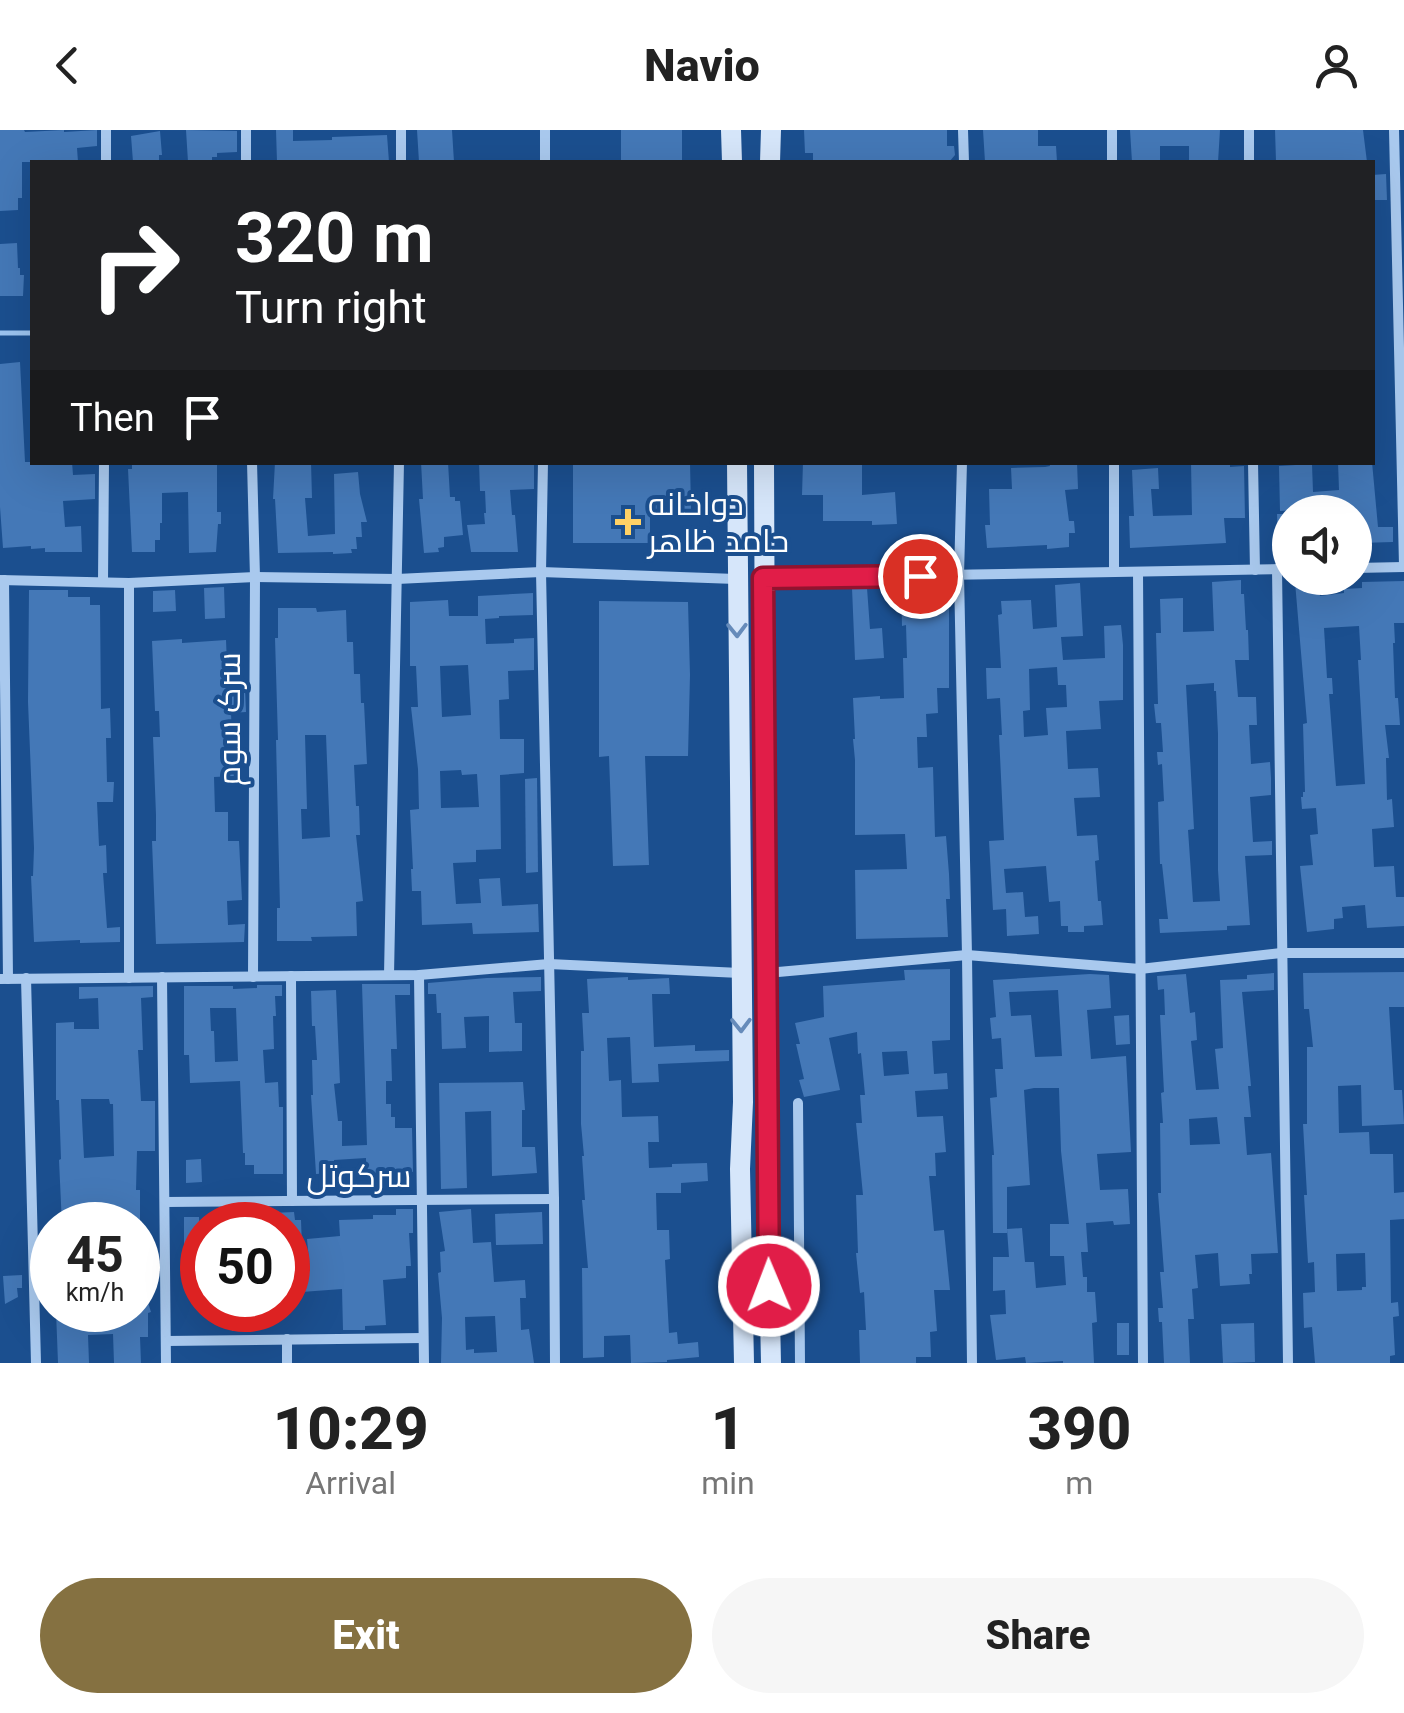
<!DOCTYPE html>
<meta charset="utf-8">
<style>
body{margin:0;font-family:Roboto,Cairo,sans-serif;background:#f6f6f6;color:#222;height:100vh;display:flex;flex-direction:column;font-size:38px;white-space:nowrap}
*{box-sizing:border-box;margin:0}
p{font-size:32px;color:#767676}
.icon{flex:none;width:55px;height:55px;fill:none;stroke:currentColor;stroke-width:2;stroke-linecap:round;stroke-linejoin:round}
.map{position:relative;height:1233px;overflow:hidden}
.drawer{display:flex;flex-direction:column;background:#fff;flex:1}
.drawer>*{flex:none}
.banner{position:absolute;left:30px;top:30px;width:1345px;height:305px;border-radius:0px;box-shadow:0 10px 40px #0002;background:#202124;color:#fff;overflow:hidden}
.controls{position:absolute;left:1272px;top:365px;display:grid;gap:20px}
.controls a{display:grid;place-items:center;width:100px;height:100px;border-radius:50%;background:#fff;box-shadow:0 10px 40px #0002;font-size:50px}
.speed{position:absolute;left:30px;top:1072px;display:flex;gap:20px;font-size:50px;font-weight:700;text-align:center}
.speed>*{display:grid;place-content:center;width:130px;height:130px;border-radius:50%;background:#fff;box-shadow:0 10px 40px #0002;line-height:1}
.speed small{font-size:25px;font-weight:400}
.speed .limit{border:15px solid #d22;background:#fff;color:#111}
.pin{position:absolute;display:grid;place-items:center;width:85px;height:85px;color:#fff;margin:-42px;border:5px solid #fff;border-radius:50%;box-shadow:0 2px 10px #0007}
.me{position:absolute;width:110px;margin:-55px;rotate:359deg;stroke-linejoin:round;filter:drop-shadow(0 0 8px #0008)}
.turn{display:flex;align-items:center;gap:35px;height:210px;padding:0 40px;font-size:45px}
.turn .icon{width:130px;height:130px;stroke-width:2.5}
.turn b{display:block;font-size:70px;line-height:85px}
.then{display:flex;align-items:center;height:95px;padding:0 40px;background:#0003;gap:20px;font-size:38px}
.eta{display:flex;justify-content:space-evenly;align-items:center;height:170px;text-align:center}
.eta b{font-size:60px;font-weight:800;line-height:70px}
.button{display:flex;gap:20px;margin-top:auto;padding:20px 40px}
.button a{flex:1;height:115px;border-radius:60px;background:#857141;color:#fff;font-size:40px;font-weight:800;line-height:115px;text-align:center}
.button a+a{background:#f6f6f6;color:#222}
header{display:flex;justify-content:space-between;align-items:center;height:130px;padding:0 40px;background:#fff;font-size:45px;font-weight:800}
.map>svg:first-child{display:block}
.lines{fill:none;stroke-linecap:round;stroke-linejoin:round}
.stream{stroke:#9cc4f0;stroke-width:5}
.building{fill:#4478b7;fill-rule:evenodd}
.street{stroke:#a9c9ee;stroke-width:10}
.secondary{stroke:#d6e6fa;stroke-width:20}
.oneway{stroke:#668bba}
.route-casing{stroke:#92132f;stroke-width:25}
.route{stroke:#e11d48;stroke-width:18}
.poi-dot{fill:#ffd166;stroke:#1b4f8f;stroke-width:4}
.labels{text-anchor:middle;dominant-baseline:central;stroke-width:8;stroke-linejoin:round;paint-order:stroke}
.poi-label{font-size:32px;fill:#fff;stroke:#1b4f8f;text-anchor:start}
.street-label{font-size:32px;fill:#fff;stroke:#1b4f8f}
</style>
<header><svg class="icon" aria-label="back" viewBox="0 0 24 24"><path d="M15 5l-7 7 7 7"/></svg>Navio<svg class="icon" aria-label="person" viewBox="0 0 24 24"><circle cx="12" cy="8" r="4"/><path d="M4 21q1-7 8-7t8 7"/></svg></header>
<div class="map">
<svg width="1404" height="1233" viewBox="0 0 1404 1233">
<rect width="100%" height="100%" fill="#1b4f8f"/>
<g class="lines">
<path class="stream" d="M0,203H32"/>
</g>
<g class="building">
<path d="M0,0H24L25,2L64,0V2L97,0V16L77,18L78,32H22V68H18V80L0,81Z"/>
<path d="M186,0L237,1V22L217,23V27H212V32H188Z"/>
<path d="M276,0H293V11L332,10V7L387,5L389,32H277Z"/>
<path d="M417,0H452L454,32H419Z"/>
<rect x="621" y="0" width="61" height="32"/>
<path d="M804,0H947V16H954L955,25L949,32H813V23H805Z"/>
<path d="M983,0H1038V16H1056L1057,32H1044L1043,31L985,32Z"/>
<path d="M1130,0H1220L1218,32H1189V16H1160V32H1132Z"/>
<path d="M1275,0H1363L1367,32H1276Z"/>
<path d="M160,1L162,25H159V32H133L131,6Z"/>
<path d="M1386,44L1387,70H1373L1372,45Z"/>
<path d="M17,113L18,138H20V145H24L23,166H0V114Z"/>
<path d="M20,232L25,332H72L73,345L95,344V369L63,371L65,397L81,396L82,422H45V418L31,419V416L3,418L0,377V234Z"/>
<path d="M132,332H217V382H221V394H218L216,422L189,423L188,362L162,363V393H160V410H155V422H132L128,339H132Z"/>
<path d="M275,332H311L312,368H305L308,406L335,404L334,344L358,342L360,364L367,392H361L362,407H356L357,419H351L352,423L333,424V422L278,423L275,369H273Z"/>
<path d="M421,332H448L450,367H455V371H460L463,405L444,407V417L438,418L439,422L424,423L419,369H423Z"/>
<path d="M479,332H534V359L510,360L512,385H515L518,422H471L467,395L485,394L484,383H486L485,361H480Z"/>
<path d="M573,332H690L691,379L650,380V413H573Z"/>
<path d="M803,332H862V365L895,362L897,394L872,395V391H823V365H802Z"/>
<path d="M1049,332H1077L1078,359L1065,360L1069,391H1074L1075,403H1069V417L1047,419V415L987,418L985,395H990L989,359H1012L1011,338L1045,337L1050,336Z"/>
<path d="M1191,332H1230V337L1244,336L1245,388H1224L1226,413L1130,418L1129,386H1134L1132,340L1158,338L1159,359H1151L1153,386L1192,385Z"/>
<path d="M1338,332H1372L1378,397H1393V412L1360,413V409H1355V382H1338V378L1280,381L1279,336L1312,334L1313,362L1339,360Z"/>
<path d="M1277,384H1290V410H1278Z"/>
<path d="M1241,450V464H1244L1246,500H1248L1249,530H1235L1238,567H1256L1257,595H1249L1251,634L1270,632L1271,648V665L1250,667L1253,712L1272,711V725L1245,726L1250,795L1227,796V800L1160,803L1159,789H1168L1162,734H1160L1158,672L1164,671L1162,634L1158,635L1157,622H1163L1161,593H1156L1154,574H1158L1156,503H1161L1160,469L1183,468V502L1214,501L1212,452ZM1214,553V561H1216L1218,604V740L1220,771L1193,772L1188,700L1194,699L1186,555Z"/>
<path d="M1313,450V458L1319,457L1320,466L1344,463V459L1362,458V452L1404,451V493H1394L1395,513H1393L1395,568H1398L1400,595H1385L1389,628H1386L1387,670L1392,669L1394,697L1372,699L1374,737L1394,736L1396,767H1404V796L1367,798L1365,775L1342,777L1343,788L1334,789V799L1307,802L1300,736L1313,735L1310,705L1318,704L1316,678L1302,679L1301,667H1303V662H1305L1303,594L1307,593L1295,452ZM1359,496L1361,530H1358L1365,654L1336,656L1329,564H1333L1332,548H1327L1324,498Z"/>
<path d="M1080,453L1083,506L1061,507L1063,530L1105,528L1104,496L1121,495L1123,515V570L1099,571L1101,599L1066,601L1068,639L1098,638L1100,667L1074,668L1077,706L1097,705L1099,730L1095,731L1098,771H1101L1103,795L1084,796V802H1068V796H1061L1060,771L1049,772L1046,736L1004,739L1006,763L1023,762L1025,787L1038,786L1039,804L1007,806L1006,779L993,780L989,711L1004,710L999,605H1002L1000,568L987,569L986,538H1001L998,485L1002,484L1001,471L1031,470L1033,499L1057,497L1055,455ZM1057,537L1058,555H1066L1067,577L1046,578L1048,605L1024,607L1023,581L1030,580L1029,539Z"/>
<path d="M901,454H949V558H937L938,583L926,584L927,607H917L918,638L933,637L935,707L946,706L949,744L950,769H946L948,807L856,809L855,740L907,739L905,704L855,705V630L853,609H855L853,568L880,566V569L904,568L903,528H907L906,495L902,496Z"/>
<path d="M224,457L225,488L205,489L204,458Z"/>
<path d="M852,458H867L870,499L882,498L884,528L855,530Z"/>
<path d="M29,460H68V467H90V475H100L101,579L110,578L111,608H106L107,652H114L113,672H97L99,716L106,715L107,743H103L107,798L120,797V812L80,813V810L34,812L31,746H33L34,718L28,572Z"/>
<path d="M175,460L176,481L153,482V461Z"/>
<path d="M533,463V485L499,486V488L485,489L486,514L514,513V509L534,508V540L508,541L509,569L499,570L500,609H524V643L500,645L501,719L476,720V732L453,733L456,774L481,773L479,749L500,748L502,776L538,774L539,802L473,804L472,793L422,795L421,761H412L411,739H413L410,680L419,679L418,639L411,577H418L416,536H410V472L448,470L449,486H478V466ZM468,535L471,585L442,587L440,536ZM461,640L462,645L477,644L479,677L441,678L440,641Z"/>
<path d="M599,471L688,472L690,545L688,626H645L649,735L613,736L609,626L599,627Z"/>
<path d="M278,478H316L317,482L346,480L347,512H353L354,544H360L361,573H364L367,634L354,635L356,676H359L360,705H356L363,771L356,772L357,806L311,807L312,811H277V778H280L276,610H278L275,508H278ZM305,605H326L330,707L302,709L301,679H307Z"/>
<path d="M182,509V513L226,510L228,559L245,558L246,582L231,583L232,607L224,608L225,634H234L235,646L214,647L215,682H228V711H239L242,770L227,771L228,795L245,794L244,812L156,814L152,711H156V685L153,607H160L159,581H155L152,511Z"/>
<path d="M537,648L538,742L526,743L525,649Z"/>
<path d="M950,839V910L932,911L934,944L947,943L948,959L915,961L917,987L943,986L946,1022L935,1023L936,1046H929L934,1101L944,1100L950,1160H934L937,1201L930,1202L931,1227H916V1233H860L859,1200H866L864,1162L860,1163L856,1123H858L856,1065H863L856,993H862L860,965H865L861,923L858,924L857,902L829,908L840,960L804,967L799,950L804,949L796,914H800L795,893L824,887L823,856L905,850L904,840ZM907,921L909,944L884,946L882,922Z"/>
<path d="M1404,842V877H1389L1394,960H1402L1404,994L1362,996L1361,955L1338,956L1339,1003L1369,1002L1370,1024H1393L1394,1063L1404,1062V1089L1390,1090L1391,1173L1398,1172L1399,1186L1393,1187L1395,1225L1390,1226V1233H1315L1312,1197L1304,1198L1303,1163L1315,1162L1314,1132L1308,1133L1304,1065H1307L1303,994H1307V917H1313L1309,879H1304L1303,843ZM1365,1123L1366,1157H1362V1160L1337,1161L1336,1124Z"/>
<path d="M1274,843V860L1242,862L1251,956H1248L1251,987H1244L1247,1025L1271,1023L1278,1123L1251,1124L1252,1144H1249L1250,1154L1220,1156L1218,1123L1195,1125L1198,1158L1192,1159L1194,1189H1188L1190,1233H1164L1162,1192H1159L1158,1178H1163L1160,1142H1164L1158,1063H1161L1160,993H1163L1161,963L1164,962L1160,885H1165L1164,859L1158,860L1157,846L1186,844L1190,883L1195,882L1197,910L1191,911L1196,960L1219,959L1215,919L1223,918L1220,850L1247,849V845ZM1217,987L1220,1014L1190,1015L1189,989Z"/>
<path d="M1090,844L1109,845L1111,878L1087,880L1091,929L1126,926L1131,1022L1097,1024L1100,1060L1128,1059L1130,1094L1114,1095L1113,1091L1086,1093L1088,1122H1081L1083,1147H1087V1162H1095L1097,1192L1092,1193L1094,1233H1063V1231L1026,1233L1025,1227L996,1230L990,1185L1006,1184L1005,1160L993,1161V1127H1009L1007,1099L1022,1098L1025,1132H1034L1036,1158L1066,1155L1064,1126H1050V1094H1069L1061,1021L1059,958H1034L1024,960L1030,1055L1007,1057V1103H993L992,1025H994L990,968L997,967L995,939H1003L1001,908L992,909L990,888L996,887L993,850ZM1058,860L1062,926L1035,927L1031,885L1011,886L1009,862Z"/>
<path d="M541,847V861L513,862L515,893H522V921L489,922V886L464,887L466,918L442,919L441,883H437L436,864H428V853L487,848Z"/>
<path d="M628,847V850L669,848L670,864H652L654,917L695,915V921L729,920V931L658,934L659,952L632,953L630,907L607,908L609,951L621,950L622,987L658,986L659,1012H648L649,1038L672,1037V1034L707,1033L708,1051L681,1053V1063H656L657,1100H669L670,1129L665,1130L669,1203L677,1202L678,1214L698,1212L699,1227L667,1230V1232L631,1233L630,1205L604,1206V1227L583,1228L582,1138H588L582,1070H585L582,1026H584L581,994V921H584L582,883H589L587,849Z"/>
<path d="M362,854H410V865H395L397,919H391L392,951H386V974H391V987H395V998H412L413,1042L366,1043V1028L334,1030V1043L316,1044L311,965H313L312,930H317L315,896H312L311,861L336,860L340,953L334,954L338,991H342V1016L367,1015Z"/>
<path d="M257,855H282V866H275L276,886H273L274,919L263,920L265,953L278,952L279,977H283V1044H254V1035H245V1023H243L240,951L190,953L189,925H184V856H233V859L257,858ZM210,878H236L238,931L215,932L214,901H211Z"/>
<path d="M153,856V867L141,868L143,920H138L141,971H155V1021H137L136,1060H140V1093L115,1094L114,1085L80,1086V1095H62L59,1030L61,1029L59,970H56V893L74,892V899H99L98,868L79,869V857ZM81,969H109L110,974H113L114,1026L84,1028Z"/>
<path d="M1129,885L1130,914L1116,915L1114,886Z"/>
<path d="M523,952L525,980H522V1017H535L537,1043L492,1046L491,981L465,982L467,1058L441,1059L439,953Z"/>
<path d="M201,1029L202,1052L186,1053V1030Z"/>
<path d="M396,1079H413V1103H409L411,1136H406V1148L383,1150L386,1195L365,1196V1200H343L342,1159L288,1163V1141H310L307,1109L340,1106L339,1090L373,1089V1085H396Z"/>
<path d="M471,1079L473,1113L491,1112L494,1152L525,1150L526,1168H520L521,1200L529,1199L534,1233H441L442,1188L438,1143L441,1142L440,1122L445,1121L439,1082ZM495,1186L497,1222L474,1223V1219L466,1220L465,1187Z"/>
<path d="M294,1082L295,1090H301L302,1117H288V1095H271V1083Z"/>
<path d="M542,1082L543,1114L496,1115L495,1084Z"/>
<path d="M184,1087H199L200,1115H184Z"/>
<path d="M154,1119L155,1160H144L151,1182L148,1183V1207H140L141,1233H114L113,1204L88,1205L89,1233H58L56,1181L138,1180V1120Z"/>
<path d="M202,1140V1171H190L188,1141Z"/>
<path d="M22,1145V1158H17L18,1167L5,1174L3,1146Z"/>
<path d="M232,1180H249L250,1200L232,1201Z"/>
<rect x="1117" y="1193" width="12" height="32"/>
<path d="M1254,1193L1255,1232L1223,1233L1221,1194Z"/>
</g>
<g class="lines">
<g class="street">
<path d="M246,0V32"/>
<path d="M545,0V32"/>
<path d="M963,0L964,32"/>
<path d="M1112,0V32"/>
<path d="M1249,0V32"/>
<path d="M1394,0L1404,436"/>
<path d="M106,32V0"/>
<path d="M401,32V0"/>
<path d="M252,332L255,447L253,847"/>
<path d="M543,332L541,442L554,1069L555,1233"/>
<path d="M962,332L959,445L967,825L972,1233"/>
<path d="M1253,332L1255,440"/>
<path d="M1355,438L1404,437"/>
<path d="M1277,439L1288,1233"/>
<path d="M1114,442V332"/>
<path d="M1138,442L1143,1233"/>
<path d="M763,448L1290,439"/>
<path d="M0,450L129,453L255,447L397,449L541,442L736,449"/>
<path d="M4,450L8,849"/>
<path d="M103,452L104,332"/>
<path d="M767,843L967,825L1140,839L1281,823H1404"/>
<path d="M389,845L399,332"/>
<path d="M419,845L424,1233"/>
<path d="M291,846L292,1071"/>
<path d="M162,847L166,1233"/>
<path d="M26,848L36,1233"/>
<path d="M129,848V453"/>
<path d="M0,849L419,845L549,834L740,843"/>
<path d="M798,973L800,1233"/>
<path d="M165,1072L554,1069"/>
<path d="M287,1209V1233"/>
<path d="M166,1211L423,1208"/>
</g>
<g class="secondary">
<path d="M731,0L732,32"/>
<path d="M770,32L771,0"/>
<path d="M737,332L743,972L740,1039L744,1233"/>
<path d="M764,332L767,1041L771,1233"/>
</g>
</g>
<defs><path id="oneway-chevron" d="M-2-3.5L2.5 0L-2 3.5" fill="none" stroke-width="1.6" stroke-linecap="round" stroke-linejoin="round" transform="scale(2.5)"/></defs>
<g class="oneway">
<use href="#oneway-chevron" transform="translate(737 500) rotate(89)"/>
<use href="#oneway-chevron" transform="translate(741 895) rotate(89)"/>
</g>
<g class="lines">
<g class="route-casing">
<path id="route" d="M769,1156L763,448L920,446"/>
</g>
<use href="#route" class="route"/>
</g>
<path class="poi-dot" d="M623 377h10v10h10v10h-10v10h-10v-10h-10v-10h10z"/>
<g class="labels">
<g class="poi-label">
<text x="648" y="374">دواخانه<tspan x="648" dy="37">حامد ظاهر</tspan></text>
</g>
<g class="street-label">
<text transform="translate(229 589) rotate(-90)">سرک سوم</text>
<text x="359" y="1046">سرکوتل</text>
</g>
</g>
</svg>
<div class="controls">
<a><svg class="icon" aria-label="sound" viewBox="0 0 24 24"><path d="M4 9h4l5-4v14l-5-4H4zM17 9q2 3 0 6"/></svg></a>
</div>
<div class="speed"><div>45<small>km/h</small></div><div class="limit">50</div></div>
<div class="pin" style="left:920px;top:446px;background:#d93025"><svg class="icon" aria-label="arrive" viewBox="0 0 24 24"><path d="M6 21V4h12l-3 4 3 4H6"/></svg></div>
<svg class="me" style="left:769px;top:1156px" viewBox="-20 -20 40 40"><circle r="17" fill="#e11d48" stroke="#fff" stroke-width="3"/><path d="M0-11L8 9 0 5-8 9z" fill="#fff"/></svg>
<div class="banner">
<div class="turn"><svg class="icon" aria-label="right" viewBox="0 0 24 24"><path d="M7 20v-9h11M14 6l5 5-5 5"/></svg><div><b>320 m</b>Turn right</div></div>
<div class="then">Then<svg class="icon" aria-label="arrive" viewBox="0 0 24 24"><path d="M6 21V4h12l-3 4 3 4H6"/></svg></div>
</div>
</div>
<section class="drawer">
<div class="eta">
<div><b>10:29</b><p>Arrival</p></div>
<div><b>1</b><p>min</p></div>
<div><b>390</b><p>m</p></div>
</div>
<div class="button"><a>Exit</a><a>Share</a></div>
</section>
